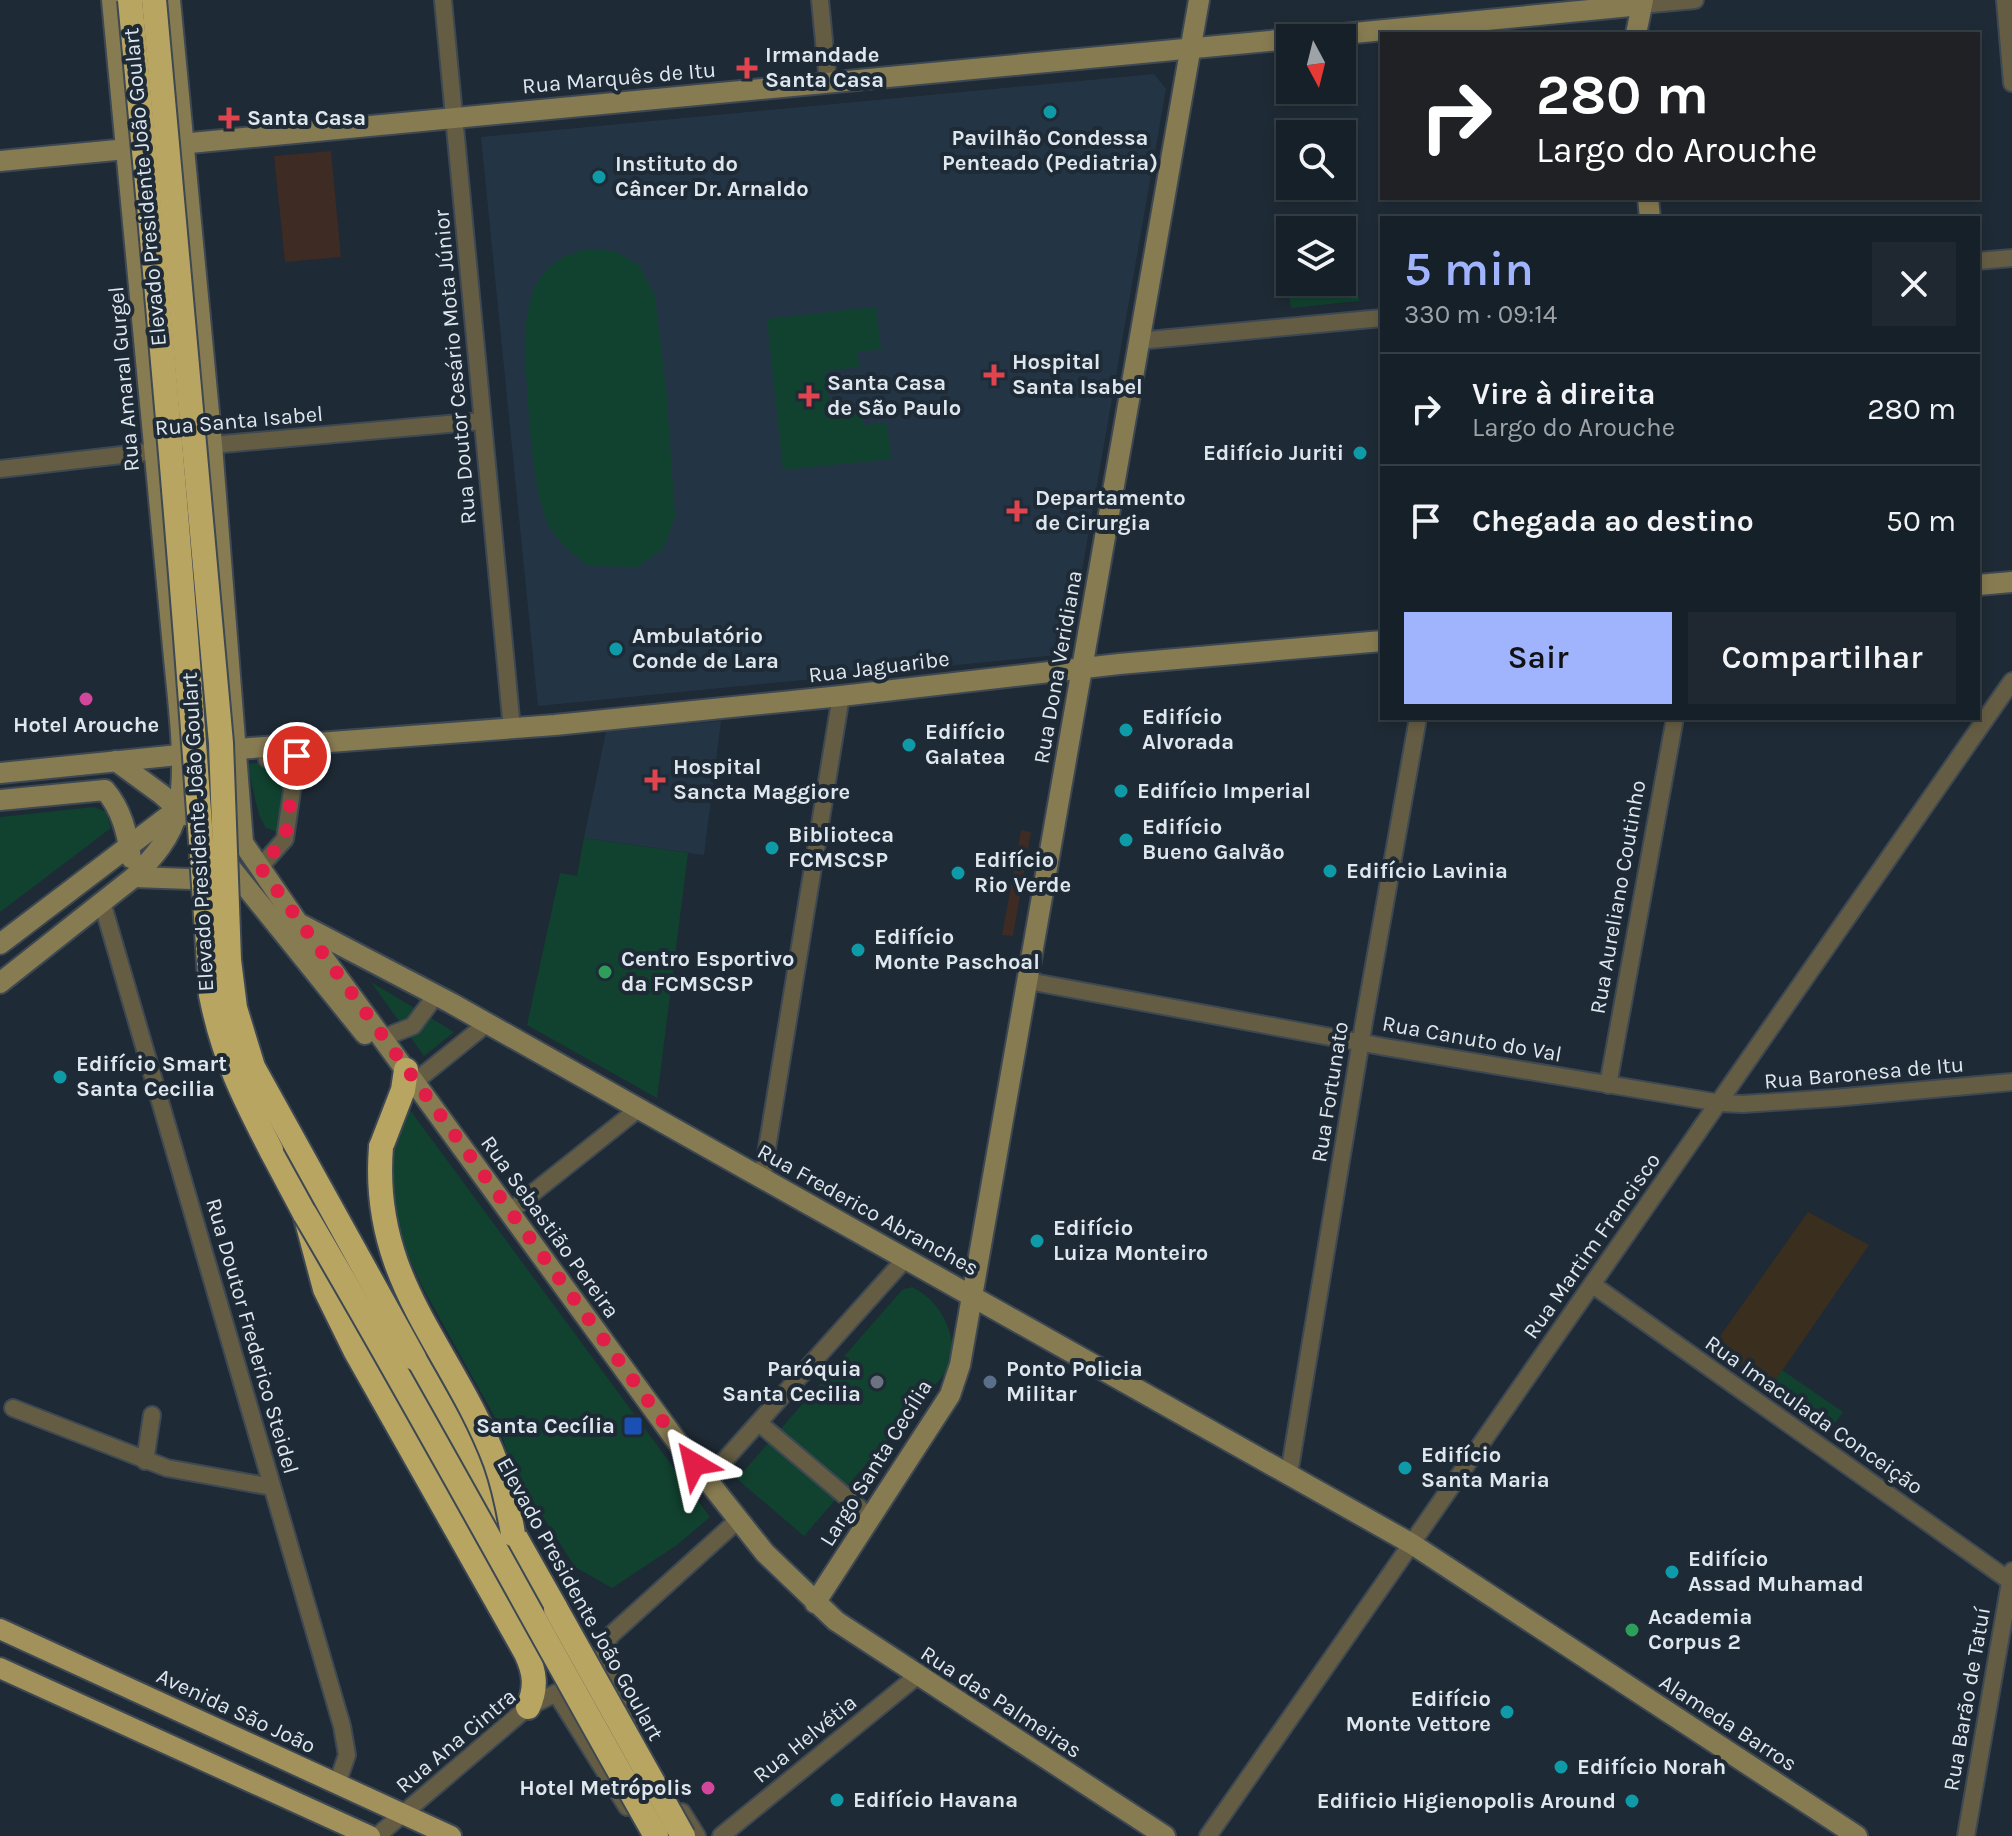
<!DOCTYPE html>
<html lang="pt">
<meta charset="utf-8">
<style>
body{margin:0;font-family:Karla,sans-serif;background:#1f2830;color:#f1f3f6;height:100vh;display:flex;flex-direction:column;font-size:30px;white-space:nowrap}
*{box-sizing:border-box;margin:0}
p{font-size:26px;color:#9ea3a8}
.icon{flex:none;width:44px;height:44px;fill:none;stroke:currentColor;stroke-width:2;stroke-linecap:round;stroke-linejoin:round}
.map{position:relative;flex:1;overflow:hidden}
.sheet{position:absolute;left:1380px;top:216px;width:600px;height:504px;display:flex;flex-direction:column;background:#162028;border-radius:0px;box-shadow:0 4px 12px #0003,0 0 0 2px #353e45}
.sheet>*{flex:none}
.banner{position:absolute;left:1380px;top:32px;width:600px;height:168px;border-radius:0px;box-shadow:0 4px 12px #0003,0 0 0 2px #353e45;background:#202124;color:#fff;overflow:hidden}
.needle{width:52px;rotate:173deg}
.fabs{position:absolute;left:1276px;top:24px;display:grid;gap:16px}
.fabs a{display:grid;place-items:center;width:80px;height:80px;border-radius:0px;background:#162028;box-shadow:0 4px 12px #0003,0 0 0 2px #353e45;font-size:40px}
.pin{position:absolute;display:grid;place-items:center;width:68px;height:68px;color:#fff;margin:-34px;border:4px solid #fff;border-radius:50%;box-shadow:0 2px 8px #0007}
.me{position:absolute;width:88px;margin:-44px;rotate:324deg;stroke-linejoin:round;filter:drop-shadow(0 0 6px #0008)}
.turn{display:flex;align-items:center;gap:28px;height:168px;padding:0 24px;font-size:36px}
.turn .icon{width:104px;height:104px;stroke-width:2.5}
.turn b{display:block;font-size:56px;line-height:68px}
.round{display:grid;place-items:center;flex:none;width:84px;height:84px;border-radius:0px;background:#1f2830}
.summary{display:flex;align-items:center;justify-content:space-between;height:136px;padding:0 24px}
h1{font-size:48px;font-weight:600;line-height:60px;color:#a0b3fd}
.cta{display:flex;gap:16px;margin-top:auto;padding:16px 24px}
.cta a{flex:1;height:92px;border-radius:0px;background:#a0b3fd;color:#111;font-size:32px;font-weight:600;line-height:92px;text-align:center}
.cta a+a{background:#1f2830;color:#f1f3f6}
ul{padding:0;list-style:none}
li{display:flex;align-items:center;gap:24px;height:112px;padding:0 24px;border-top:2px solid #353e45}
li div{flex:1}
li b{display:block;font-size:30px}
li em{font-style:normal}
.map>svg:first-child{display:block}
.commercial{fill:#3d2b24}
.built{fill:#233544}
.education{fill:#3a2e1f}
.green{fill:#11422f}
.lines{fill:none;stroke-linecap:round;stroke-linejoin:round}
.street-casing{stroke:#3d4853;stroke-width:20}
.secondary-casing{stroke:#3d4853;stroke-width:24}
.primary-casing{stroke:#3d4853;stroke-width:24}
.highway-casing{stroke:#3d4853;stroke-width:28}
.street{stroke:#655d43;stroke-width:16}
.secondary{stroke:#877b51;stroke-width:20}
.primary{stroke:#a2915a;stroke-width:20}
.highway{stroke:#b9a562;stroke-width:24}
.highway-bridge-casing{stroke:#3d4853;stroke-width:28;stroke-linecap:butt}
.highway-bridge{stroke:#b9a562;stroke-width:24}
.route{stroke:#e11d48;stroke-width:14;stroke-dasharray:0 25.2}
.health-dot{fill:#e0444e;stroke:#1e2a35;stroke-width:3}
.culture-dot{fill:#0f9aa8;stroke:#1e2a35;stroke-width:3}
.hotel-dot{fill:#d1479c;stroke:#1e2a35;stroke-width:3}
.leisure-dot{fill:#2e9e5b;stroke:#1e2a35;stroke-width:3}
.worship-dot{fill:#6b7280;stroke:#1e2a35;stroke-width:3}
.service-dot{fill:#5c6f8a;stroke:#1e2a35;stroke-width:3}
.transit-dot{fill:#1a4fb4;stroke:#1e2a35;stroke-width:3}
.labels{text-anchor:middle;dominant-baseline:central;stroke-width:8;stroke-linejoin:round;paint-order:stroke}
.poi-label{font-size:22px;font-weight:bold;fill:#dee6ee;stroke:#1e2a35;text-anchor:start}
.street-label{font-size:22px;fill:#dee6ee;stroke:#1e2a35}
</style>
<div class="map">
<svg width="2012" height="1836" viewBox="0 0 2012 1836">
<rect width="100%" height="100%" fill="#1e2a35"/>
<g class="commercial">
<path d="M331,151L341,257L285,262L274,156Z"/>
<path d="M1021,830L1031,832L1013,936L1002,935Z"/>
</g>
<g class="built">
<path d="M1154,74L1166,89L1069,645L1065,651L1058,655L538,706L481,137Z"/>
<path d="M721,721L704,855L584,838L606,732Z"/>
</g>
<path class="education" d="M1808,1212L1869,1245L1771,1387L1713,1346Z"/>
<g class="green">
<path d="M586,249L615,251L639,265L655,296L667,399L675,517L663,549L637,567L588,566C575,555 557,541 549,526C532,495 526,382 525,343C525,325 528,299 537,283C549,263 564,255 586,249Z"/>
<path d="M1357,289L1359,301L1291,308L1289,296Z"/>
<path d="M876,307L881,349L857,352L859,367L826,371L830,411L862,408L864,425L887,423L891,459L783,470L767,319Z"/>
<path d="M286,760L280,833L266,828L259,815L247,764Z"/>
<path d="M94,807L106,812L111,828L0,912V817Z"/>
<path d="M584,838L688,853L657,1098L527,1025L560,873L577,876Z"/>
<path d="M371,982L454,1032L424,1056Z"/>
<path d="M407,1106L710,1517L677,1545L612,1588L575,1567L513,1470L497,1421L423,1288L394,1225L391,1187L394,1151Z"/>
<path d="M912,1287C942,1302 953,1330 954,1363L804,1536L737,1479L902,1290Z"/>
<path d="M1782,1370L1843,1412L1831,1428L1771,1387Z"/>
</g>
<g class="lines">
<g class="street-casing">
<g id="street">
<path d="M443,0L512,729"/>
<path d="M820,0L828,82"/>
<path d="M2005,0L2012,83"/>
<path d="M1641,5L1695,0"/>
<path d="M1978,261L2012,258"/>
<path d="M1138,341L1382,318"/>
<path d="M200,446L482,421"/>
<path d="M0,469L165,450"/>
<path d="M260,867L285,839L297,756L267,759"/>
<path d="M102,902L342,1726L347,1755L337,1784"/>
<path d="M1028,981L1385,1047L1720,1103L1743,1104L1834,1098L2012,1082"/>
<path d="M390,1035L413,1026L430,1003"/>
<path d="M422,1076L479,1030"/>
<path d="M1608,1085L1675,718"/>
<path d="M762,1179L841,696"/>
<path d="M509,1212L637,1110"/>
<path d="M1593,1285L2010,1581"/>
<path d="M13,1408L167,1468L272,1487"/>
<path d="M759,1423L863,1511"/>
<path d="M145,1461L152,1415"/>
<path d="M1289,1474L1365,1016L1418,718"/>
<path d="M706,1481L906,1258"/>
<path d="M556,1693L627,1807"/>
<path d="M632,1722L603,1657L604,1647L611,1635L738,1520"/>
<path d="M682,1812L697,1836"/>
<path d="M377,1836L528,1707L556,1693L580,1689"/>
<path d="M721,1836L917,1676"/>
<path d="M1208,1836L2012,681"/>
<path d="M1966,1836L2012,1571"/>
</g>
</g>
<g class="secondary-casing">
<g id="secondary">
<path d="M170,0L212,445L243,843L298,923L681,1447L765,1553L836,1621L1165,1836"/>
<path d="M1636,34L1643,0"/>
<path d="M1302,38L1641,5"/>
<path d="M0,161L1290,39"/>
<path d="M1648,198L1650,218"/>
<path d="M1978,585L2012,582"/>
<path d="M116,761L161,794L185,815"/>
<path d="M0,773L238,749L555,725L841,696L1119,664L1382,641"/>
<path d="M0,800L105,790C122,810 127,833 131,858"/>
<path d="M222,857L365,1034"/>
<path d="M134,877L219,880"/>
<path d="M302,925L451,1003L1412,1544L1857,1836"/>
<path d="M0,944L175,811"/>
<path d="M0,983L134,877C153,858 171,838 178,810C188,765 177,695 173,647L112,0"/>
<path d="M815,1603L950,1395L960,1365L1199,0"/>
</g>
</g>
<g class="primary-casing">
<g id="primary">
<path d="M0,1629L451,1836"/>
<path d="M0,1668L370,1836"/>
</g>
</g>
<g class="highway-casing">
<g id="highway">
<path d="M381,1147L403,1090L406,1070"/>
<path d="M271,1150L305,1214L325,1289L355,1350L526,1653C535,1672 537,1688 528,1707"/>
<path d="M414,1358L556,1609"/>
</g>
</g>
<use href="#street" class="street"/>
<use href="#secondary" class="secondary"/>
<use href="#primary" class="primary"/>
<use href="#highway" class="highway"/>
<g class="highway-bridge-casing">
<g id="highway-bridge">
<path d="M130,0C161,331 191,663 211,995C223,1056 243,1096 271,1150"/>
<path d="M154,0L221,743L229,960L235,1008L253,1067L414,1358"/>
<path d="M381,1147C370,1282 453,1348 496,1463C504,1486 509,1510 513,1534"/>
<path d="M305,1214C426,1419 538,1629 656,1836"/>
<path d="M556,1609L683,1836"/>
</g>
</g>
<use href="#highway-bridge" class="highway-bridge"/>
</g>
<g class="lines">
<path class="route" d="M297,756L285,839L260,867L694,1464"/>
</g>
<g class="health-dot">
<path d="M743 56h8v8h8v8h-8v8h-8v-8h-8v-8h8z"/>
<path d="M225 106h8v8h8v8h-8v8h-8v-8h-8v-8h8z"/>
<path d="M990 363h8v8h8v8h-8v8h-8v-8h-8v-8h8z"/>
<path d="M805 384h8v8h8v8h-8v8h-8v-8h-8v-8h8z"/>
<path d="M1013 499h8v8h8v8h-8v8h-8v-8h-8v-8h8z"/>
<path d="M651 768h8v8h8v8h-8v8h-8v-8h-8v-8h8z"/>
</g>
<g class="culture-dot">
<circle cx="1050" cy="112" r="8"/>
<circle cx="599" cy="177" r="8"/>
<circle cx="1360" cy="453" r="8"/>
<circle cx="616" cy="649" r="8"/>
<circle cx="1126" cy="730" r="8"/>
<circle cx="909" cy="745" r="8"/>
<circle cx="1121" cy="791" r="8"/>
<circle cx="1126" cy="840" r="8"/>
<circle cx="772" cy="848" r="8"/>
<circle cx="1330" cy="871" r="8"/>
<circle cx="958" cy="873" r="8"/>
<circle cx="858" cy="950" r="8"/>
<circle cx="60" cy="1077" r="8"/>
<circle cx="1037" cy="1241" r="8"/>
<circle cx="1405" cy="1468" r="8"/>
<circle cx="1672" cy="1572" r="8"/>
<circle cx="1507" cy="1712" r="8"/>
<circle cx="1561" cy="1767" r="8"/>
<circle cx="837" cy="1800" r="8"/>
<circle cx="1632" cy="1801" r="8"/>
</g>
<g class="hotel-dot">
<circle cx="86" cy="699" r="8"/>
<circle cx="708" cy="1788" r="8"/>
</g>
<g class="leisure-dot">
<circle cx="605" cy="972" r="8"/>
<circle cx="1632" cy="1630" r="8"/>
</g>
<circle class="worship-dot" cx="877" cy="1382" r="8"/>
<circle class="service-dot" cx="990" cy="1382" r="8"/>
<rect class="transit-dot" x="623" y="1416" width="20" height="20" rx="4"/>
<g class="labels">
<g class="poi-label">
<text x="765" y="55">Irmandade<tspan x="765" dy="25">Santa Casa</tspan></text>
<text x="247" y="118">Santa Casa</text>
<text x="1050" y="138" text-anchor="middle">Pavilhão Condessa<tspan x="1050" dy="25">Penteado (Pediatria)</tspan></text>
<text x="615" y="164">Instituto do<tspan x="615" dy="25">Câncer Dr. Arnaldo</tspan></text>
<text x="1012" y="362">Hospital<tspan x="1012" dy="25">Santa Isabel</tspan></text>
<text x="827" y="383">Santa Casa<tspan x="827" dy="25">de São Paulo</tspan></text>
<text x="1344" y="453" text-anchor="end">Edifício Juriti</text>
<text x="1035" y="498">Departamento<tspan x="1035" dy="25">de Cirurgia</tspan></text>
<text x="632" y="636">Ambulatório<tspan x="632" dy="25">Conde de Lara</tspan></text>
<text x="1142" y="717">Edifício<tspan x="1142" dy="25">Alvorada</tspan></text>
<text x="86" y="725" text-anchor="middle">Hotel Arouche</text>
<text x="925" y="732">Edifício<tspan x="925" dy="25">Galatea</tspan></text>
<text x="673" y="767">Hospital<tspan x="673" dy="25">Sancta Maggiore</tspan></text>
<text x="1137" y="791">Edifício Imperial</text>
<text x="1142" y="827">Edifício<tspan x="1142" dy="25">Bueno Galvão</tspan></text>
<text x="788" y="835">Biblioteca<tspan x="788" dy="25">FCMSCSP</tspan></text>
<text x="974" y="860">Edifício<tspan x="974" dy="25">Rio Verde</tspan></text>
<text x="1346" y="871">Edifício Lavinia</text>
<text x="874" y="937">Edifício<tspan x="874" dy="25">Monte Paschoal</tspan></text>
<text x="621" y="959">Centro Esportivo<tspan x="621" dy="25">da FCMSCSP</tspan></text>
<text x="76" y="1064">Edifício Smart<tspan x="76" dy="25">Santa Cecilia</tspan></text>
<text x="1053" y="1228">Edifício<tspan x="1053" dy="25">Luiza Monteiro</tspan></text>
<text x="861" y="1369" text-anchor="end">Paróquia<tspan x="861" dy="25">Santa Cecilia</tspan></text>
<text x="1006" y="1369">Ponto Policia<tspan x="1006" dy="25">Militar</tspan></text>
<text x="615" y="1426" text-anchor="end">Santa Cecília</text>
<text x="1421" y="1455">Edifício<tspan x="1421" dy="25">Santa Maria</tspan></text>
<text x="1688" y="1559">Edifício<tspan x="1688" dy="25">Assad Muhamad</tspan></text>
<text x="1648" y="1617">Academia<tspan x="1648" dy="25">Corpus 2</tspan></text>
<text x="1491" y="1699" text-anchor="end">Edifício<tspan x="1491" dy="25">Monte Vettore</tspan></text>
<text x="1577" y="1767">Edifício Norah</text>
<text x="692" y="1788" text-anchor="end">Hotel Metrópolis</text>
<text x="853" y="1800">Edifício Havana</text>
<text x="1616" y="1801" text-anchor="end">Edificio Higienopolis Around</text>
</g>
<g class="street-label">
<text transform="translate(619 78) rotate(-5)">Rua Marquês de Itu</text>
<text transform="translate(145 187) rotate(-95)">Elevado Presidente João Goulart</text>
<text transform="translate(455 367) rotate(-95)">Rua Doutor Cesário Mota Júnior</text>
<text transform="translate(124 379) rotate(-95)">Rua Amaral Gurgel</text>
<text transform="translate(239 421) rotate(-5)">Rua Santa Isabel</text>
<text transform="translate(879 667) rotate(-7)">Rua Jaguaribe</text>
<text transform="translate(1058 667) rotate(-80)">Rua Dona Veridiana</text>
<text transform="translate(198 832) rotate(-93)">Elevado Presidente João Goulart</text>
<text transform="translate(1618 897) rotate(-80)">Rua Aureliano Coutinho</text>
<text transform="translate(1472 1039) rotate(10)">Rua Canuto do Val</text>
<text transform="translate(1864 1073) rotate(-5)">Rua Baronesa de Itu</text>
<text transform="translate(1330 1092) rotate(-81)">Rua Fortunato</text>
<text transform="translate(868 1210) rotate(29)">Rua Frederico Abranches</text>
<text transform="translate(550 1227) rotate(54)">Rua Sebastião Pereira</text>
<text transform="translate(1592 1246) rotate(-55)">Rua Martim Francisco</text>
<text transform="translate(252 1336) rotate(74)">Rua Doutor Frederico Steidel</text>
<text transform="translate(1814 1415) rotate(35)">Rua Imaculada Conceição</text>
<text transform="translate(876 1463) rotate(-58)">Largo Santa Cecília</text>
<text transform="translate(580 1599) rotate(61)">Elevado Presidente João Goulart</text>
<text transform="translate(1967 1699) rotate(-80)">Rua Barão de Tatuí</text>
<text transform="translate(1001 1702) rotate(33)">Rua das Palmeiras</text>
<text transform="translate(236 1711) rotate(25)">Avenida São João</text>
<text transform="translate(1728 1723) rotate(33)">Alameda Barros</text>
<text transform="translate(805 1739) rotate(-39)">Rua Helvétia</text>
<text transform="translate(456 1741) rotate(-40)">Rua Ana Cintra</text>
</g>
</g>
</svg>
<div class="fabs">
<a><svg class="needle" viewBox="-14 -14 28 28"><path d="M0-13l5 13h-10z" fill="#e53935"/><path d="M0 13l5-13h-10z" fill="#9ea3a8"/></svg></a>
<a><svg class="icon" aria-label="search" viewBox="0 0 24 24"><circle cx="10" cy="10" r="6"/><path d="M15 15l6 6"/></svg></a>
<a><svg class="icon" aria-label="layers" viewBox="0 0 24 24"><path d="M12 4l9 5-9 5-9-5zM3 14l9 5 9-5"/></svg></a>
</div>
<div class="pin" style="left:297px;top:756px;background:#d93025"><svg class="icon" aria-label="arrive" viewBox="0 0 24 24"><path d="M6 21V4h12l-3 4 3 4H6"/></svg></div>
<svg class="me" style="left:694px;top:1464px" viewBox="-20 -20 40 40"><path d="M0-17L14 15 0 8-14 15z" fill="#e11d48" stroke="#fff" stroke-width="4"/></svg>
<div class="banner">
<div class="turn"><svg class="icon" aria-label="right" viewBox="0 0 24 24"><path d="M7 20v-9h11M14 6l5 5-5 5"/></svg><div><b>280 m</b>Largo do Arouche</div></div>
</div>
<section class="sheet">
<div class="summary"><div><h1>5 min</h1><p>330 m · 09:14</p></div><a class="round"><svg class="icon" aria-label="close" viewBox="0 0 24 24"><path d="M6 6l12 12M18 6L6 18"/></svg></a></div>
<ul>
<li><svg class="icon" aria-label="right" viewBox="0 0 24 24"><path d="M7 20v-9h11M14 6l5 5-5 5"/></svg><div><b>Vire à direita</b><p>Largo do Arouche</p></div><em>280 m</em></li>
<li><svg class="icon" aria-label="arrive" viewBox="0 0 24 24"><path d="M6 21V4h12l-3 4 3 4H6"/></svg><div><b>Chegada ao destino</b></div><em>50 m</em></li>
</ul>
<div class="cta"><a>Sair</a><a>Compartilhar</a></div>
</section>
</div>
